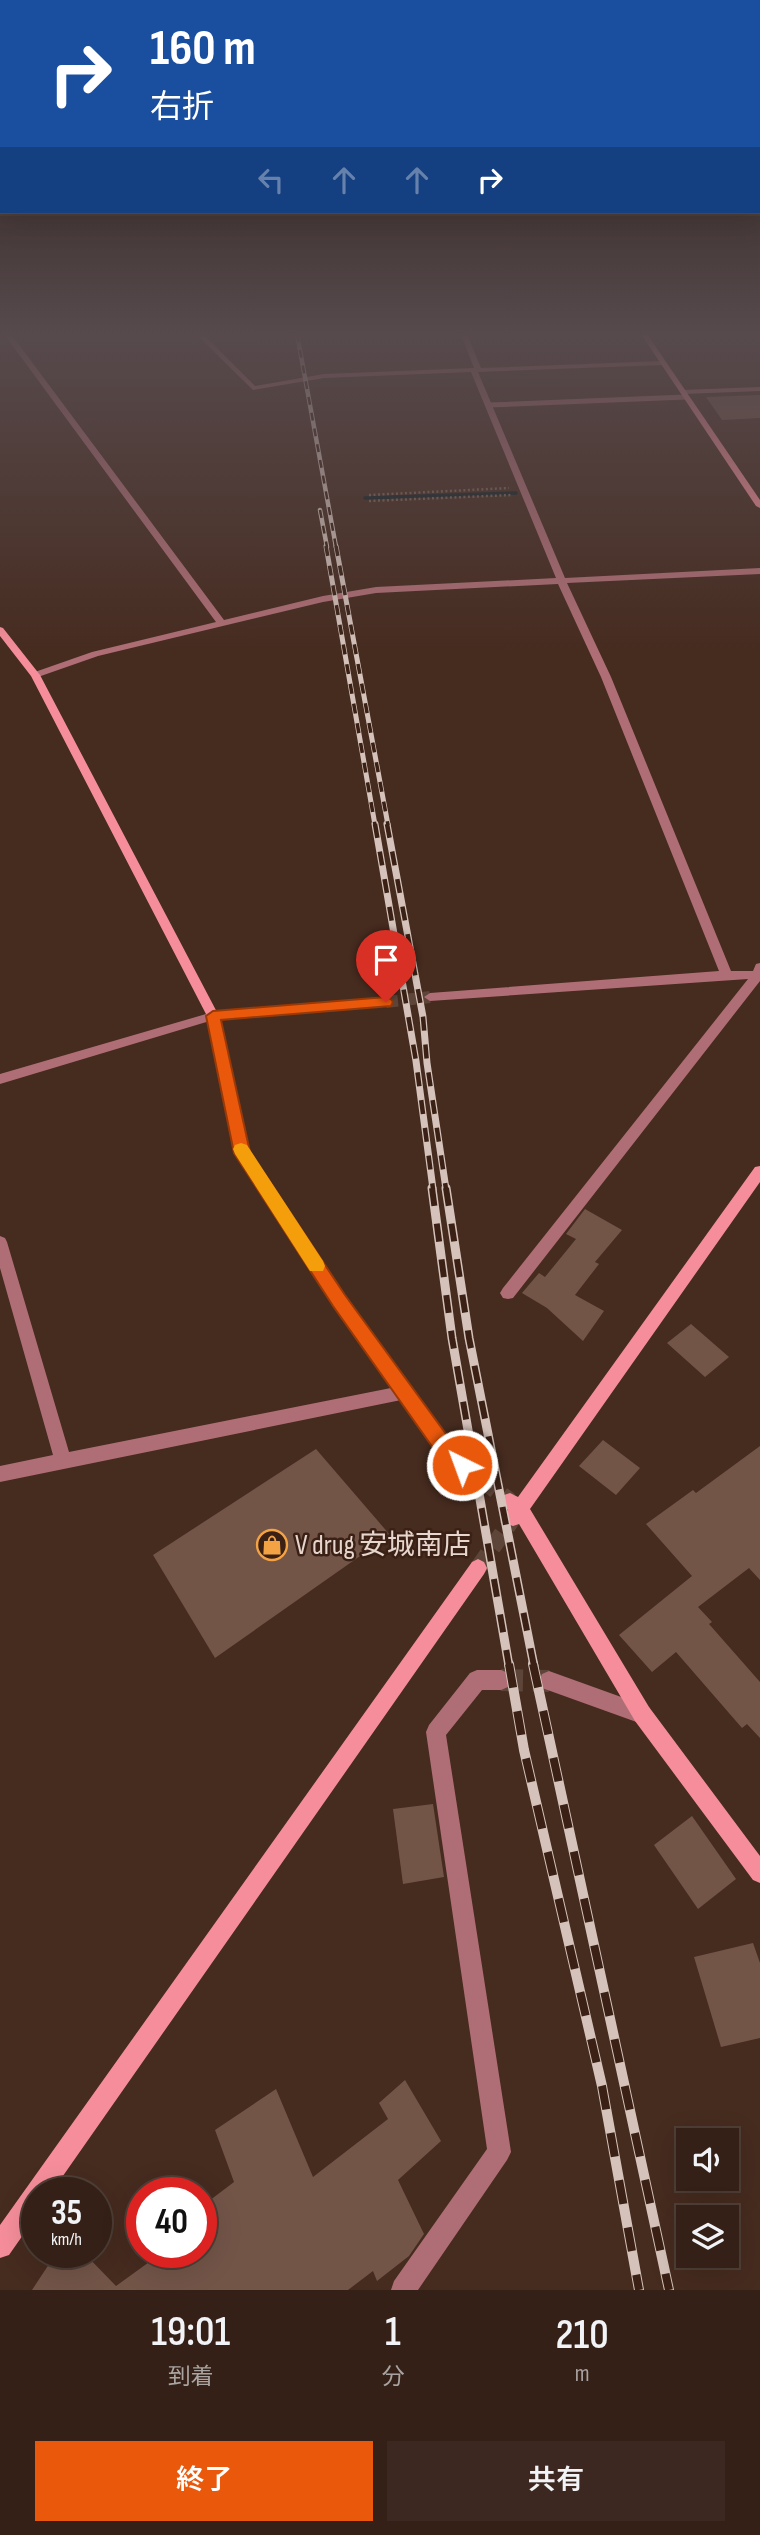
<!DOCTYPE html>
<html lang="ja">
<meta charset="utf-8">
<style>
body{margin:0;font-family:"Sofia Sans Condensed","Noto Sans JP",sans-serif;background:#3c2820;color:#f1f3f6;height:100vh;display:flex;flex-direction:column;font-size:26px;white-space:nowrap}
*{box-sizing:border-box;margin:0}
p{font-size:23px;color:#a9a3a1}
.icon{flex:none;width:38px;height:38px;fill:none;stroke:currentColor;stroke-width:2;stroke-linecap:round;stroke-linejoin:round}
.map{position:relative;height:2290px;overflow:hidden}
.drawer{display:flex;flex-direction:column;background:#342017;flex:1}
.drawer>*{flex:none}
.hud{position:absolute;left:0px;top:0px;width:761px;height:214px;box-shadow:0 7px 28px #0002,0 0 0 2px #4e3e36;background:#1a4fa0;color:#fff;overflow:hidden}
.buttons{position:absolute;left:676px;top:2128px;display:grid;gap:14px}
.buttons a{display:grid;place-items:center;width:63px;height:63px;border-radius:0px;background:#342017;box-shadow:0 7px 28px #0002,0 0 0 2px #4e3e36;font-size:35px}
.speed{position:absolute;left:21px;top:2177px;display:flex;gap:14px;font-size:35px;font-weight:700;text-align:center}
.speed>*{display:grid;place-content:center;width:91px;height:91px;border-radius:50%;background:#342017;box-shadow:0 7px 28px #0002,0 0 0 2px #4e3e36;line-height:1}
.speed small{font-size:18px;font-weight:400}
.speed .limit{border:10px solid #d22;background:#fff;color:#111}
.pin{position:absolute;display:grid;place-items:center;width:60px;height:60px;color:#fff;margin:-72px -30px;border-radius:50% 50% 50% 0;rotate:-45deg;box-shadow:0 0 7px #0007}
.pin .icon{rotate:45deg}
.me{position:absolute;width:77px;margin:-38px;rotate:318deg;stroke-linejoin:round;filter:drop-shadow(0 0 5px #0008)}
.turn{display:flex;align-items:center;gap:24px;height:147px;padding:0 35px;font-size:32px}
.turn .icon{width:91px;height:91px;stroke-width:2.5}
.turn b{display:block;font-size:49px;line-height:60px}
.lanes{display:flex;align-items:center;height:66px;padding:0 35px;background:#0003;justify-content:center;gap:35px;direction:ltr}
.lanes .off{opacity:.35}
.eta{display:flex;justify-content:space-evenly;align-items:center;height:119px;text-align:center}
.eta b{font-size:42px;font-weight:600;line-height:49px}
.button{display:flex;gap:14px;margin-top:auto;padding:14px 35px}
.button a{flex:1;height:80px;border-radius:0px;background:#ea580c;color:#fff;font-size:28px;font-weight:600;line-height:80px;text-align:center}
.button a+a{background:#3c2820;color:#f1f3f6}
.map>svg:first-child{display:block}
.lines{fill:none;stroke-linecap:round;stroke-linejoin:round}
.stream{stroke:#102125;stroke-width:3.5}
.building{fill:#735548}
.street-tunnel-far1{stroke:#5e4539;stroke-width:12;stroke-dasharray:12 6;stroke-linecap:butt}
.street-tunnel{stroke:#5e4539;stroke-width:22;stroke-dasharray:22 10;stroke-linecap:butt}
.secondary-tunnel{stroke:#5e4539;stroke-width:17;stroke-dasharray:17 8;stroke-linecap:butt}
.path{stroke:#7c655a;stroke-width:2.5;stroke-dasharray:2 2.5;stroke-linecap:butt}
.lane{stroke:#af6e75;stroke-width:5}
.street{fill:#af6e75;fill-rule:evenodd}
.secondary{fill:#f58e9a;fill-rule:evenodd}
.rail-far4-casing{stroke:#d5c3bb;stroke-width:4.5}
.rail-far3-casing{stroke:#d5c3bb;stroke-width:5}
.rail-far2-casing{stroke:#d5c3bb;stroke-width:7}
.rail-far1-casing{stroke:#d5c3bb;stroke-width:9}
.rail-casing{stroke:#d5c3bb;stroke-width:10}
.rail-far4{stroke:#3b2115;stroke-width:2.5;stroke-dasharray:8;stroke-linecap:butt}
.rail-far3{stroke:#3b2115;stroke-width:3.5;stroke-dasharray:10;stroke-linecap:butt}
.rail-far2{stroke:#3b2115;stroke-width:4.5;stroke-dasharray:14;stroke-linecap:butt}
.rail-far1{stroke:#3b2115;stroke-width:6;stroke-dasharray:18;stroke-linecap:butt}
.rail{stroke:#3b2115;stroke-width:8;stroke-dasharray:24;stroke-linecap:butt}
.route{fill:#ea580c;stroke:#983908;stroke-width:2}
.slow{fill:#f59e0b}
.labels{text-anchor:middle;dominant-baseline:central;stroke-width:5;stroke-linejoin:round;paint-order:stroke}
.near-poi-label{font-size:28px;fill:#e7d6ce;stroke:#3b2115;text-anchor:start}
</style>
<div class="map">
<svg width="760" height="2290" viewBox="0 0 760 2290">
<rect width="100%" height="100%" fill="#462b1f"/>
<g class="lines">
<path class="stream" d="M365,498L516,493"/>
</g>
<g class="building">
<path d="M760,395V418L722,420L706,397Z"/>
<path d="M585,1209L622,1230L595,1262L599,1264L575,1295L604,1311L583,1341L547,1308L522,1293L539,1273L545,1277L576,1239L566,1234Z"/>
<path d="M691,1324L729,1357L705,1377L667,1343Z"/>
<path d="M603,1440L640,1468L616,1495L579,1466Z"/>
<path d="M760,1446V1580L749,1568L698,1607L712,1622L709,1624L760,1682V1738L747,1724L742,1728L676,1652L652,1672L619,1635L692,1576L646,1524L693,1490L696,1493Z"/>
<path d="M316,1449L390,1535L215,1658L153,1555Z"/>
<path d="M433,1804L444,1877L403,1884L393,1809Z"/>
<path d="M692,1816L736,1879L698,1909L654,1845Z"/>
<path d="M753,1943L760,1963V2038L721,2047L694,1957Z"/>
<path d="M405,2080L441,2141L398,2180L424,2234L409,2256L377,2281L373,2271L348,2290H32L57,2252H83L116,2286L163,2252H201V2207L234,2182L215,2130L276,2089L313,2177L388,2119L379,2103Z"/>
</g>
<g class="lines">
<path class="street-tunnel-far1" d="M386,1002L430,997"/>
<path class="street-tunnel" d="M501,1680L549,1681"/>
<g class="secondary-tunnel">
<path d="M462,1465L510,1501"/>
<path d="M478,1568L513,1518"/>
</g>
<g class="path">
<path d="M369,495L509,488"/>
<path d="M369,501L512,495"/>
</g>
<path class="lane" d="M489,405L686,397"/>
<g class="street">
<path d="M4,334H11L224,620L323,596L376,587L556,578L471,372L324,378L253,390L196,334H203L255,386L324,374L474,368L461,334H467L481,368L663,361L666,363L663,365L478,372L565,578L760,568V574L567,583L611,677L731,971H753L756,964L760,963V981L513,1298L508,1299L503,1298L500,1293L503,1288L748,979L430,1001L424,997L430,993L719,971L601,677L558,584L376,593L323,602L98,656L38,677H32V673L92,652L216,622Z"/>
<path d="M760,387V391L683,394L680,392L683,390Z"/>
<path d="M386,998L390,999L392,1002L390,1005L213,1020L0,1084V1074L213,1012Z"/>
<path d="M0,1236L5,1238L7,1242L69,1452L406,1385L412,1387L414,1392L412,1397L406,1399L0,1482V1466L53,1455L0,1268Z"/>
<path d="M477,1670H501L508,1673L511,1680L508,1687L501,1690H482L446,1735L511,2152L507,2160L418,2290H391L394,2281L487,2149L426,1732L429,1725L470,1673Z"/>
<path d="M549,1671L649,1707L652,1714L649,1721L642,1724L542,1688L539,1681L542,1674Z"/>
</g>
<g class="secondary">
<path d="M641,334H647L760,500V508L756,506Z"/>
<path d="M0,627L3,628L40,675L219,1016L249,1152L344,1296L456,1450L468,1459L470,1465L468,1471L462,1473L444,1460L334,1306L235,1153L207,1016L31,676L0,636Z"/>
<path d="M760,1166V1182L530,1509L649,1707L760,1856V1883L753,1880L635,1721L519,1524L513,1526L507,1524L504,1518L508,1510L501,1501L504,1495L510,1493L518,1497L755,1167Z"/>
<path d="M478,1559L484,1562L487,1568L484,1574L51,2193H37V2215L9,2255L0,2258V2225L472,1562Z"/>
</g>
<g class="rail-far4-casing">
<g id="rail-far4">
<path d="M297,334L336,547"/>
<path d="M320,510L327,547"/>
</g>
</g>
<g class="rail-far3-casing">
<g id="rail-far3">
<path d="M326,546L375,825"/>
<path d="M336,546L388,825"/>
</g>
</g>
<g class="rail-far2-casing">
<g id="rail-far2">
<path d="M375,824L416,1061L433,1189"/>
<path d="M387,824L423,1017L427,1063L446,1189"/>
</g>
</g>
<g class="rail-far1-casing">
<g id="rail-far1">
<path d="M432,1188L452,1338L509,1666"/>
<path d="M446,1188L469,1338L534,1666"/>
</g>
</g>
<g class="rail-casing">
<g id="rail">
<path d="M509,1664L524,1750L602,2086L639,2290"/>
<path d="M533,1664L669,2290"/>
</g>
</g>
<use href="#rail-far4" class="rail-far4"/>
<use href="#rail-far3" class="rail-far3"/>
<use href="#rail-far2" class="rail-far2"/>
<use href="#rail-far1" class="rail-far1"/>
<use href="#rail" class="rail"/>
</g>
<linearGradient id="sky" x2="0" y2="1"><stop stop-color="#261811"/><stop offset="0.51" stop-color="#574a4d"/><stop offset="1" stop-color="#574a4d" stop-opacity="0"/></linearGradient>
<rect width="760" height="655" fill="url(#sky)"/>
<path class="route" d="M386,997L391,999L393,1002L391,1006L221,1020L250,1152L345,1295L457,1449L469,1459L472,1465L469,1471L462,1474L443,1462L333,1306L234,1153L206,1016L213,1011Z"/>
<path class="slow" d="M241,1143L247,1145L323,1261L325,1266L323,1271H310L235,1154L233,1149L235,1145Z"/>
<defs>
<g id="shop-ring" transform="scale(1.575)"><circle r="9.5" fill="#3b2115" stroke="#f4a344" stroke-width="1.5"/><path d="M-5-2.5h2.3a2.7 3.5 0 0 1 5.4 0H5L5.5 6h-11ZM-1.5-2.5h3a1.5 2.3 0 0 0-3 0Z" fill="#f4a344"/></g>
</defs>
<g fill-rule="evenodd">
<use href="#shop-ring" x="272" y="1545"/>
</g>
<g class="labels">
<g class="near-poi-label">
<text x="295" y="1545">V drug 安城南店</text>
</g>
</g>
</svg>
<div class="buttons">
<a><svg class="icon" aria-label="sound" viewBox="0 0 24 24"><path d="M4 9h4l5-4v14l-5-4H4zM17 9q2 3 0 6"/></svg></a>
<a><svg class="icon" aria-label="layers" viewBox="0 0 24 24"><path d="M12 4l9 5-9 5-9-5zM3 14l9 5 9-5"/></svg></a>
</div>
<div class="speed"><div>35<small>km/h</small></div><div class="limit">40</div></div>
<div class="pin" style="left:386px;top:1002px;background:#d93025"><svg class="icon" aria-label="arrive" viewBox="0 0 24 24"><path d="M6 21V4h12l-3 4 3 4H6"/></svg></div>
<svg class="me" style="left:462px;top:1465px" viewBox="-20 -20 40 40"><circle r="17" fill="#ea580c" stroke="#fff" stroke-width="3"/><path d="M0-11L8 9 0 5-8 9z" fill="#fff"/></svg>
<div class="hud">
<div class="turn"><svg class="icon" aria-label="right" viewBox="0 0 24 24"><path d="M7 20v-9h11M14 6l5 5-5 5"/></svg><div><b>160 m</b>右折</div></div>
<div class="lanes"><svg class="icon off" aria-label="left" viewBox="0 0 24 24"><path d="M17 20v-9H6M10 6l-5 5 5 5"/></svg><svg class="icon off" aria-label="ahead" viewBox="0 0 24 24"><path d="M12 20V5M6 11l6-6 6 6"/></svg><svg class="icon off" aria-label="ahead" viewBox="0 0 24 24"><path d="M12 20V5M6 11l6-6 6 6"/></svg><svg class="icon" aria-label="right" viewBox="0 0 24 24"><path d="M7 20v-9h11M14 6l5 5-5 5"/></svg></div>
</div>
</div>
<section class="drawer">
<div class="eta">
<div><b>19:01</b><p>到着</p></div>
<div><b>1</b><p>分</p></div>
<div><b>210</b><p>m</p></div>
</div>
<div class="button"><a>終了</a><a>共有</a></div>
</section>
